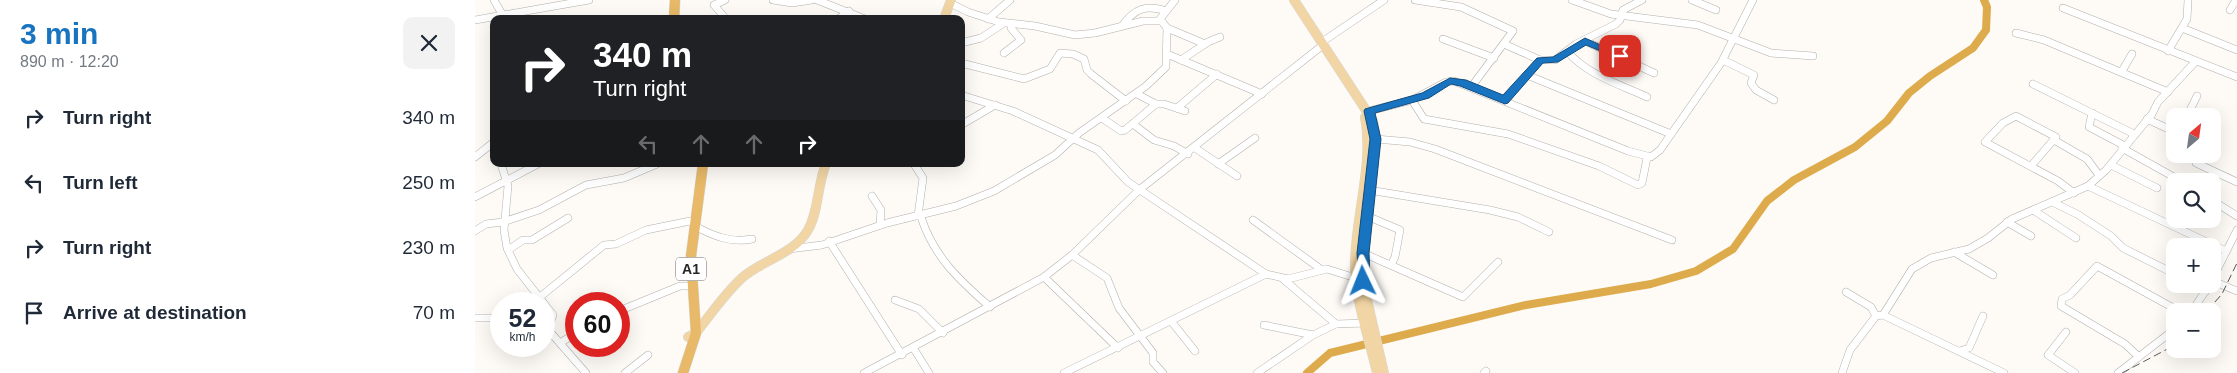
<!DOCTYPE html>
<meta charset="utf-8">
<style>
body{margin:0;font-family:Arial,sans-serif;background:#f2f2f3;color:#1f2937;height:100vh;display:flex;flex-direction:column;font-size:19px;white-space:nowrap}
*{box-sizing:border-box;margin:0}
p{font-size:16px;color:#747a83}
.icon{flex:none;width:28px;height:28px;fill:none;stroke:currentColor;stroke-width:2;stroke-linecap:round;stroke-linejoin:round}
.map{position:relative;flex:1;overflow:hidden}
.sheet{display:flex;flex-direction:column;background:#fff;width:475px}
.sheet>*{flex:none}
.top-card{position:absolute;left:15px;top:15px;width:475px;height:152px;border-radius:10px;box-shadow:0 5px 20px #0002;background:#202124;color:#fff;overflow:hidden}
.needle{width:32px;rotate:29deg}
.fabs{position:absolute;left:1691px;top:108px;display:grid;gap:10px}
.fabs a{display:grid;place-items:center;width:55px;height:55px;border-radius:10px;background:#fff;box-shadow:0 5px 20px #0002;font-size:25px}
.speed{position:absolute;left:15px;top:292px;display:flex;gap:10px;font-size:25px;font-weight:700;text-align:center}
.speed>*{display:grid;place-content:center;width:65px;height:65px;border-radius:50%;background:#fff;box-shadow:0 5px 20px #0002;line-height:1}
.speed small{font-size:12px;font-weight:400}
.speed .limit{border:8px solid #d22;background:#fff;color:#111}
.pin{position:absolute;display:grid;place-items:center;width:42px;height:42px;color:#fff;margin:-21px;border-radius:10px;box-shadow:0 2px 8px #0006}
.me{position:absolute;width:55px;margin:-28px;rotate:358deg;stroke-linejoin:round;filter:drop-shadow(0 0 4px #0008)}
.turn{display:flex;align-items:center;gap:18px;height:105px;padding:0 20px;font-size:22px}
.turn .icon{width:65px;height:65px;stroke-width:2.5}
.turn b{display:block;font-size:35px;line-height:42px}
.lanes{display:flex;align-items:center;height:48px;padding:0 20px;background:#0003;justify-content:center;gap:25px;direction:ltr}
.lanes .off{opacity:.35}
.round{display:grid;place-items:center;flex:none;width:52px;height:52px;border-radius:10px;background:#f2f2f3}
.head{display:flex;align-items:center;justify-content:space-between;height:85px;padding:0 20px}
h1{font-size:30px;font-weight:800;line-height:38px;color:#1874c0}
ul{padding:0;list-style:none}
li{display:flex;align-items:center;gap:15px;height:65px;padding:0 20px}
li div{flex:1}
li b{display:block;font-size:19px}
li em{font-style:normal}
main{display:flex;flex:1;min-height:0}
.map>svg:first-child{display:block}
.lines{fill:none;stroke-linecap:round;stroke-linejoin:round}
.river{stroke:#deab4c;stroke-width:8}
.minor-casing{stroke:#b2b0ac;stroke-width:8}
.major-casing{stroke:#d8d8d8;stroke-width:10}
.highway-casing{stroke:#d8d8d8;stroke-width:11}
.minor{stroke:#fff;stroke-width:7}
.major{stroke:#f1d5a4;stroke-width:9}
.highway{stroke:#e7b968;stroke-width:10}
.rail{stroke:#5a5856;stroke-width:1;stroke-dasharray:8 4;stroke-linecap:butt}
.route{fill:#1874c0;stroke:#104b7d}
.labels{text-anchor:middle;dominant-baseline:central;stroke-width:4.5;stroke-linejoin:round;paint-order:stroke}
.shield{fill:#fff;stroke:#686866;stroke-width:1}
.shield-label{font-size:14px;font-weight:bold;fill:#282725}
</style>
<main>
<section class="sheet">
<div class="head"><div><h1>3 min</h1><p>890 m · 12:20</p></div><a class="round"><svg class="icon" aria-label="close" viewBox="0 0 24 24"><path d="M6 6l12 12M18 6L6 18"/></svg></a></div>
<ul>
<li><svg class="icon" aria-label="right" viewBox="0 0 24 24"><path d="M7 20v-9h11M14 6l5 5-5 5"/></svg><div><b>Turn right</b></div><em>340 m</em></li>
<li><svg class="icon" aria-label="left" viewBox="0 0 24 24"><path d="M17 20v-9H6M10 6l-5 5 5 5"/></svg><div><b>Turn left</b></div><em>250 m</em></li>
<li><svg class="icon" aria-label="right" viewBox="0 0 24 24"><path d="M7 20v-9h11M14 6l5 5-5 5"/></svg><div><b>Turn right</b></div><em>230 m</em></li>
<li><svg class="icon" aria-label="arrive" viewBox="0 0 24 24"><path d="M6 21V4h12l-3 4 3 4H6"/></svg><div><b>Arrive at destination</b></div><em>70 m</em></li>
</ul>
</section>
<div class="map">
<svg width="1762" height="373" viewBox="0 0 1762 373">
<rect width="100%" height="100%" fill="#fefbf7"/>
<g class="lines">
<path class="river" d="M832,373L855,353L1051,305L1176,284L1221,271L1258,249L1292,201L1319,180L1380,147L1412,121L1434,93L1455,76L1498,48L1511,30L1512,7L1509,0"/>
<g class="minor-casing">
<g id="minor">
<path d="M19,0L27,14"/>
<path d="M250,0L239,5L251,19"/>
<path d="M298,0L317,3L337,0"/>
<path d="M342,0L390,19"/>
<path d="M940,0L986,7L1038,31L997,86"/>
<path d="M1097,0L1136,14L1223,25L1296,53L1338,56"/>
<path d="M1217,0L1241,10"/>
<path d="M475,3L493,12L524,22L560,26L600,35L620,33L668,21H685"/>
<path d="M1588,8L1762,77"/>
<path d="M1755,10L1761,0"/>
<path d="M363,19L374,11"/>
<path d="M513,19L535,0"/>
<path d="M0,20L114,0"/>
<path d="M647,26C659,9 671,4 691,11"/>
<path d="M692,28L730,44"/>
<path d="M1707,28L1762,50"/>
<path d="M1541,33L1569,40L1693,92"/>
<path d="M968,39L1019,58"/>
<path d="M1110,41L1179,73"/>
<path d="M847,42L909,0"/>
<path d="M486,43L506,38L529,23"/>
<path d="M1029,44L1065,60L1030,100"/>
<path d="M1092,51C1112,75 1144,84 1172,97"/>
<path d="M1693,51L1712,19L1713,0"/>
<path d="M529,53L546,40L536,28V24"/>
<path d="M692,54L787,94"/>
<path d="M706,60L733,42L745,37"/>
<path d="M1065,60H1080L1101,44L1141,24L1145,20L1148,10L1167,0"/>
<path d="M1248,60L1279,75L1276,83L1281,90L1299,100"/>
<path d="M486,63L549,79L575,69L585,53L598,54L609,59L612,70L616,74L651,101"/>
<path d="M1647,71L1657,54"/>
<path d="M1052,75L1196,134"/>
<path d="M1558,84L1659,134"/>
<path d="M486,95L538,111L623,150L653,182L791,274L813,279L852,269L884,279"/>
<path d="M937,100L949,119L1033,134L1124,166L1163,185L1167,183L1172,158"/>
<path d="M681,104H689L710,111"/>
<path d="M702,108L742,74"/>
<path d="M894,111L937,100L971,82L979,81L1153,151L1176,157L1185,150L1246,63L1278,0"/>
<path d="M1617,113L1614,127L1650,146"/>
<path d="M1712,116L1722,96"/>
<path d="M627,118L646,131L650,130L681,104L662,94"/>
<path d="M1672,119L1700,132"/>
<path d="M658,124L679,140L699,146L713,154"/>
<path d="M486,125L520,105"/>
<path d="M901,139L935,142L960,149L1197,240"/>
<path d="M1579,140L1612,159L1624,175"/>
<path d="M720,148L762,176"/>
<path d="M1647,148L1706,181"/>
<path d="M0,157L19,142"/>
<path d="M1721,163L1762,182"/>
<path d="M26,164L33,186L29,230L32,248L42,269L78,315L73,328"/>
<path d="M439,164L448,178L443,216"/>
<path d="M743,164L780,138"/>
<path d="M1636,165L1682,188"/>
<path d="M1556,166L1581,137L1541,116L1528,123L1510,142L1583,181L1599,193"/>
<path d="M1613,186L1751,251"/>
<path d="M894,190L1015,210L1043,217L1074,232"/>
<path d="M397,196L406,210L405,225"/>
<path d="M0,197L63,164"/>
<path d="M1738,201L1762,216"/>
<path d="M1577,202L1602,214L1636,236L1648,248L1700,274"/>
<path d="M1558,210L1601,238"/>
<path d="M892,216L925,230L920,257L916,265"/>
<path d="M446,217C459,257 484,280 515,307"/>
<path d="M778,220L847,270"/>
<path d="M1532,222L1556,236"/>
<path d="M220,226C238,236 256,243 277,239"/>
<path d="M0,231L11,224L28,222L64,210L111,185L149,178L182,164"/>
<path d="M354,241L427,355"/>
<path d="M314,249L347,245L412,223L481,206L519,191L580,155L604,133L671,86L691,67L692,28L685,19L700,0"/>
<path d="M33,250L48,240H57L93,218"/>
<path d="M1479,252L1518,275"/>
<path d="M888,253L988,297L1023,262"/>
<path d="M597,255L632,278L644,308L678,353V362L688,373"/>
<path d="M569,277L643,348"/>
<path d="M1738,278L1762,230"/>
<path d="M808,279L861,324L891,323"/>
<path d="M1738,281L1762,291"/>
<path d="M1718,284L1731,291"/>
<path d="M1371,292L1396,307L1401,316"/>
<path d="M65,297L129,245L141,244L171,230L215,221"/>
<path d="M420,300L444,309L468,333"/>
<path d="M144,311L205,286H212"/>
<path d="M1717,311L1735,284"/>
<path d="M1408,315L1437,269L1456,258L1494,249L1513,238L1537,219L1613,186L1631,170L1677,114L1683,102L1720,62"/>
<path d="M0,318H26"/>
<path d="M696,321L720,351"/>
<path d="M69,325L111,373"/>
<path d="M789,325L838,335L861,324"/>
<path d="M1591,332L1573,355L1600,373"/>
<path d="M85,343L101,333"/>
<path d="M439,349L454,373"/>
<path d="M1485,351L1494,348L1508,316"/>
<path d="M1664,357L1650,344L1586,306L1587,299L1595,295L1622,266L1704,311"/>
<path d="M150,373L173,355"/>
<path d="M389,373L569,277L597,255L664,190L848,45"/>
<path d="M589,373L791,274"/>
<path d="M782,373L838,335"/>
<path d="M1009,373L1011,371"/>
<path d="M1367,373L1375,350L1401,316L1408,315L1529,373"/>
<path d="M1643,373L1700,329"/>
</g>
</g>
<g class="major-casing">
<g id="major">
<path d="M819,0L898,121L901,139L887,265L891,295L909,373"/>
<path d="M469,19L476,0"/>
<path d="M890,117C899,166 880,215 880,265C880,300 894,338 902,373"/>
<path d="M213,337L221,333C236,314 250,293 268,277C288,260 319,254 333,230C344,211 342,185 351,164"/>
</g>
</g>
<g class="highway-casing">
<g id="highway">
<path d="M199,19L200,0"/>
<path d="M208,373L221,333L216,256L228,164"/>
</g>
</g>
<use href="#minor" class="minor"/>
<use href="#major" class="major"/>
<use href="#highway" class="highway"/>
<g class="rail">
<path d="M1732,311L1747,294L1762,263"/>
<path d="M1647,373L1700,345"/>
</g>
</g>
<path class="route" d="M1110,38L1150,56L1149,58H1142L1111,45L1083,62L1068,63L1033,103L1030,104L985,86L976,84L954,98L900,113L906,139L894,253L895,281L893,284H884L882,253L895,139L889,111L890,109L947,93L975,78L991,80L1028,95L1062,58L1078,57Z"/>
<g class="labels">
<rect class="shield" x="201" y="257.5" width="30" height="23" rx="4"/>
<g class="shield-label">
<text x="216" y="269">A1</text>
</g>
</g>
</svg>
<div class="fabs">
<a><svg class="needle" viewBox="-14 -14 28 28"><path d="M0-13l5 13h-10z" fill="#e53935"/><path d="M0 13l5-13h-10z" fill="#747a83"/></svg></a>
<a><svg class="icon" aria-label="search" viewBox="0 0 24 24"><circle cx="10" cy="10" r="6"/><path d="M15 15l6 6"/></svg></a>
<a>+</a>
<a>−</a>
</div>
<div class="speed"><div>52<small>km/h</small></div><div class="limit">60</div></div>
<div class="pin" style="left:1145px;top:56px;background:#d93025"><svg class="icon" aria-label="arrive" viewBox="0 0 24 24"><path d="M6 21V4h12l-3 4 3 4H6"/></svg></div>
<svg class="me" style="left:888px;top:281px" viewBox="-20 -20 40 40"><path d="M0-17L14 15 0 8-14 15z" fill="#1874c0" stroke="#fff" stroke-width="4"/></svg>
<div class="top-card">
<div class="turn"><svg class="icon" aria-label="right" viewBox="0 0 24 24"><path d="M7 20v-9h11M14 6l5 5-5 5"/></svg><div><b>340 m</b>Turn right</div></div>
<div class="lanes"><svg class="icon off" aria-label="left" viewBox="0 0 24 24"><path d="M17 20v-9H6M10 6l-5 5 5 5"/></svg><svg class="icon off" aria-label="ahead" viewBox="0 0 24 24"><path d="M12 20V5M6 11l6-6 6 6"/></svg><svg class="icon off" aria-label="ahead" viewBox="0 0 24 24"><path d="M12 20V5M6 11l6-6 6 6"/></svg><svg class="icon" aria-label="right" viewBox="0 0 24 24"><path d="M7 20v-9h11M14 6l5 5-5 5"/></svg></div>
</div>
</div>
</main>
